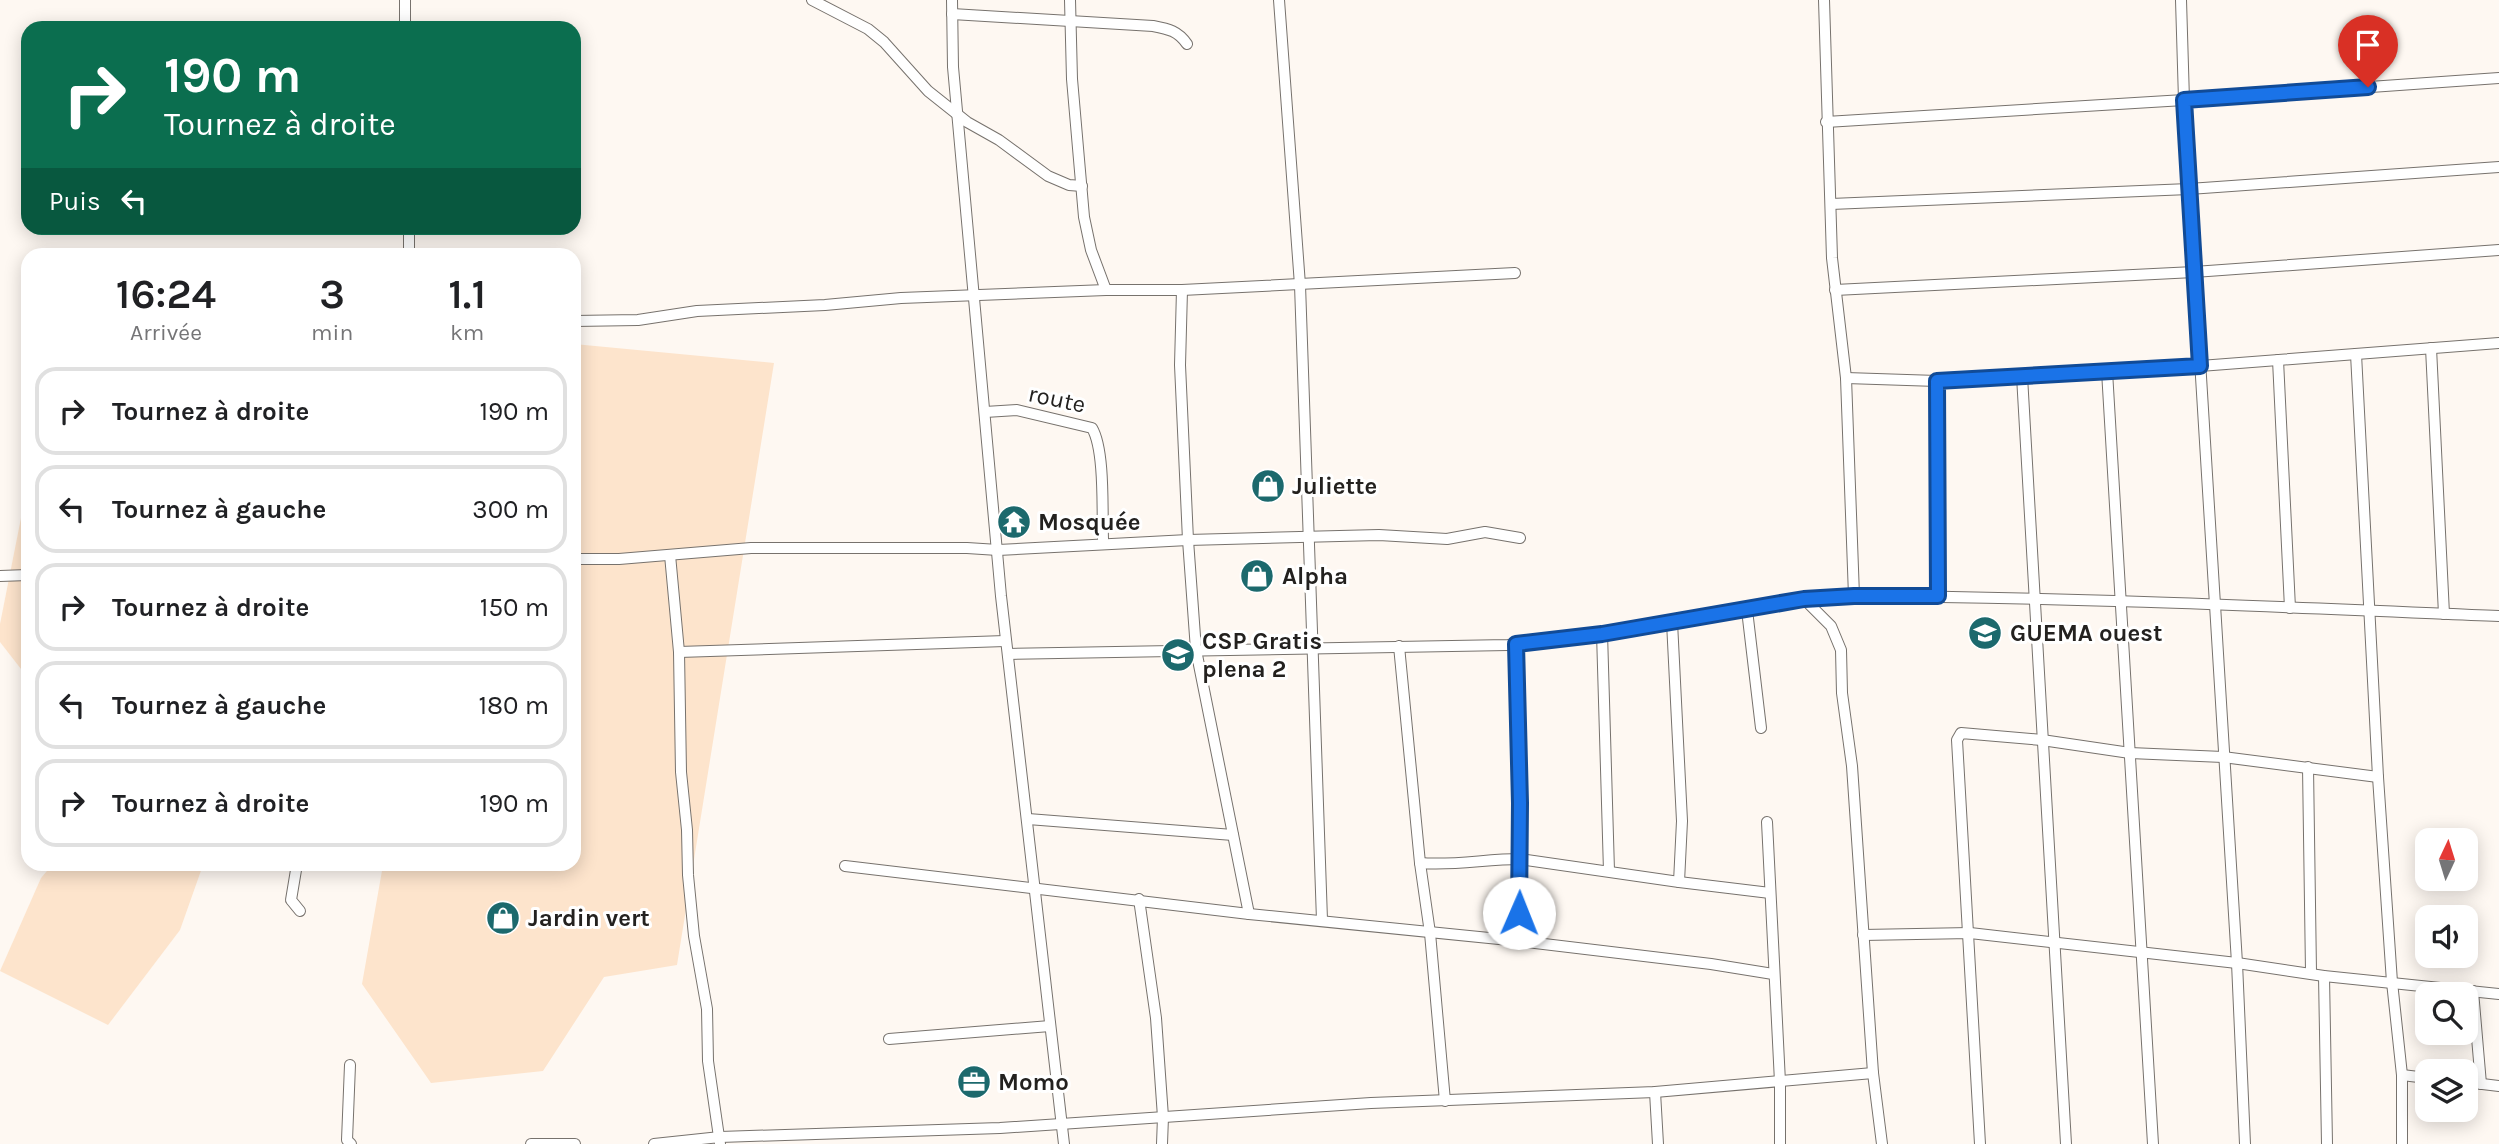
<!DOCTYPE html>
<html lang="fr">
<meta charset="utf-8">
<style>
body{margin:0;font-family:Karla,sans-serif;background:#f2f2f2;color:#202124;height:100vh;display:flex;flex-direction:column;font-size:26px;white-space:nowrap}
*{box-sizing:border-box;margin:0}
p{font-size:23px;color:#757577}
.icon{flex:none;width:38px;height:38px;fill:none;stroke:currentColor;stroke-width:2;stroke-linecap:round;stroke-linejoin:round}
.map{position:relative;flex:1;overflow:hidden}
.sheet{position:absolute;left:21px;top:248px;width:560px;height:623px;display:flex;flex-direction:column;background:#fff;border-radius:21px;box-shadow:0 4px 18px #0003}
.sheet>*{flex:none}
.hud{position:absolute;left:21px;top:21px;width:560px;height:214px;border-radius:21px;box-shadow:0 4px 18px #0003;background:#0b6e4f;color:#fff;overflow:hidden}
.needle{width:46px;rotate:4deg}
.buttons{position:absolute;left:2415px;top:828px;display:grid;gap:14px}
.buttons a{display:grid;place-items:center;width:63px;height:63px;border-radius:14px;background:#fff;box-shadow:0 4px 18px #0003;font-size:35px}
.pin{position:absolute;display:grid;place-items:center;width:60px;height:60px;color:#fff;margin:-72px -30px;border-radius:50% 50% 50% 0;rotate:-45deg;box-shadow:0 0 7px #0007}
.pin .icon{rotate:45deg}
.me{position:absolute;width:77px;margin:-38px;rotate:1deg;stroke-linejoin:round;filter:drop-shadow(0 0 5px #0008)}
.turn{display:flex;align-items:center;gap:24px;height:147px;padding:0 28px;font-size:32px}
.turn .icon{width:91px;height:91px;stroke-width:2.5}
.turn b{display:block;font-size:49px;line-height:60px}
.then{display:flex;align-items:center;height:66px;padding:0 28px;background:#0003;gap:14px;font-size:26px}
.eta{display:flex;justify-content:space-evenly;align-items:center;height:119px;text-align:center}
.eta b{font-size:42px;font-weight:600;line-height:49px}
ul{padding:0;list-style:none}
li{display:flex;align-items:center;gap:21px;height:88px;margin:0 14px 10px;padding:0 14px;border:4px solid #e0e0e0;border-radius:21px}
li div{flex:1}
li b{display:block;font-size:26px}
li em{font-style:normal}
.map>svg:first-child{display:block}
.green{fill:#fde4cc}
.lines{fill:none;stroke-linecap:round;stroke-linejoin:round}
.street-casing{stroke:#77726d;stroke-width:12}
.street{stroke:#fff;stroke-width:10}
.route-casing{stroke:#114b97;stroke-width:18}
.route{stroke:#1a73e8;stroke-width:12}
.labels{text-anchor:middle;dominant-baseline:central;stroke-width:6;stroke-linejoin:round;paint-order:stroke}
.street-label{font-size:24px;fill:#23211f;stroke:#fff}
.poi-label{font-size:24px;font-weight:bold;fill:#23211f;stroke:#fff;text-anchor:start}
</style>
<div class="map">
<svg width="2499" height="1144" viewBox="0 0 2499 1144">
<rect width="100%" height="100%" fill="#fef8f2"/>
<g class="green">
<path d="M574,344L774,363L677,965L604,977L543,1071L431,1083L362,984L383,865L574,864Z"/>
<path d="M28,517V678L0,642V624L21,518Z"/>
<path d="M52,865H203L180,930L108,1025L0,971L41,878Z"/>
</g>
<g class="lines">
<g class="street-casing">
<g id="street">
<path d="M405,0V28"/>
<path d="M812,0L868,29L884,42L928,91L967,122L999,140L1048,176L1069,185L1082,186"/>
<path d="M952,0L953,67L1001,596L1064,1144"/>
<path d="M1070,0L1072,79L1084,217L1091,250L1106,290"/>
<path d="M1279,0L1300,285L1322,920"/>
<path d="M1824,0L1832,258L1846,378L1854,596"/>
<path d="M2181,0L2184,100L2237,963L2245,1144"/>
<path d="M952,14L1153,26C1169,29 1178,31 1187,44"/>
<path d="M1826,122L2184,100L2499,78"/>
<path d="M1831,204L2189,189L2499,167"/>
<path d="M409,228V256"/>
<path d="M1182,290L1180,365L1188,540L1196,650L1249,914"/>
<path d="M1835,290L2194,272L2499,250"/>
<path d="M574,321L638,320L697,311L825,305L901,298L1106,290H1182L1515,273"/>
<path d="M2431,348L2444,614"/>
<path d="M2356,354L2378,777L2392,982L2402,1075V1144"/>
<path d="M2278,360L2290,608"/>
<path d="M2107,371L2153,1144"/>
<path d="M2022,376L2066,1144"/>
<path d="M1846,378L1937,381L2200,366L2499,343"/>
<path d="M1937,381L1938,596"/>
<path d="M985,412L1017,410L1092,428C1105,450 1102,511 1103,539"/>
<path d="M670,555L679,652L681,772L687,830L688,875L694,936L707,1009L708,1061L720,1144"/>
<path d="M574,559H619L751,548H967L998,550L1188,540L1379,535L1447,539L1485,532L1520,538"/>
<path d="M0,576L28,575"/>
<path d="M1804,599L1831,626L1841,650L1842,693L1852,766L1873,1073L1882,1144"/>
<path d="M1747,610L1761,728"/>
<path d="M1672,622L1682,821L1679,882"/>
<path d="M1602,633L1609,871"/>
<path d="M1516,644L1520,803L1519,941"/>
<path d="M1399,646L1420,863L1430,933L1445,1101"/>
<path d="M679,652L1005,641"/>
<path d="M1008,654L1508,645L1602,633L1804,599L1854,596C2070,597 2284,607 2499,616"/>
<path d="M2308,767L2311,972"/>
<path d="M1028,819L1233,835"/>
<path d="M1767,822L1780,1082V1144"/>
<path d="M1420,863C1454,866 1486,859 1520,859L1679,882L1770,893"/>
<path d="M297,864L291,900L300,911"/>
<path d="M845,866L1249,914L1519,941L1711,964L1773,974"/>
<path d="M1139,899L1156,1018L1163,1117L1162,1144"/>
<path d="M1863,935L1970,933L2237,963L2324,976L2499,994"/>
<path d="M2324,976L2327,1144"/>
<path d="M2473,991L2481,1084"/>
<path d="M889,1039L1050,1026"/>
<path d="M350,1065L347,1140L351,1144"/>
<path d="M2402,1075L2427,1078"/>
<path d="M2466,1082L2499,1086"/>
<path d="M1655,1092L1658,1144"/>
<path d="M531,1144H575"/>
<path d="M654,1144L720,1137L1000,1128L1371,1103L1655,1092L1873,1073"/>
<path d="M1980,1144L1957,740L1961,733L2042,740L2130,753L2223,757L2378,777"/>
</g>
</g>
<use href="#street" class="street"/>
</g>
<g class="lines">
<g class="route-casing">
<path id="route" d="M1519,913L1520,803L1516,644L1602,634L1804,599L1854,596H1938L1937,381L2200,366L2184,100L2368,87"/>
</g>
<use href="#route" class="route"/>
</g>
<defs>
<g id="shop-disc" transform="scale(1.75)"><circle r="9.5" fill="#1c696d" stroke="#fff"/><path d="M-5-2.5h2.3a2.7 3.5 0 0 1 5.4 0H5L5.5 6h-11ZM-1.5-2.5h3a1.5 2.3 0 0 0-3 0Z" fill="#fff"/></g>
<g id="temple-disc" transform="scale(1.75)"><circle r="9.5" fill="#1c696d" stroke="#fff"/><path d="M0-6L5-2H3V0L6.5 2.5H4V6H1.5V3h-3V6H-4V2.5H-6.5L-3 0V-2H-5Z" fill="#fff"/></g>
<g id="school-disc" transform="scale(1.75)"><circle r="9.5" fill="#1c696d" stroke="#fff"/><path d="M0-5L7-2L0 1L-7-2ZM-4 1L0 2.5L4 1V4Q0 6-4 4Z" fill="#fff"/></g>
<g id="office-disc" transform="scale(1.75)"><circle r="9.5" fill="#1c696d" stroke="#fff"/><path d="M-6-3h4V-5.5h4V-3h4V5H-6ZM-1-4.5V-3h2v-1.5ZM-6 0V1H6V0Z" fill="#fff"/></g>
</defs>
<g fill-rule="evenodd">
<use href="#shop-disc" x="1268" y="486"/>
<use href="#temple-disc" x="1014" y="522"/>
<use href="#shop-disc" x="1257" y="576"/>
<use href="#school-disc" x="1985" y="633"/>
<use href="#school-disc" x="1178" y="655"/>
<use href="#shop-disc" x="503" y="918"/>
<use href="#office-disc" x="974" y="1082"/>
</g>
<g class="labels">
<g class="street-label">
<text transform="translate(1057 399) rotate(12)">route</text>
</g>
<g class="poi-label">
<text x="1292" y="486">Juliette</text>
<text x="1038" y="522">Mosquée</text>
<text x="1282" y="576">Alpha</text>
<text x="2010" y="633">GUEMA ouest</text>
<text x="1202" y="641">CSP Gratis<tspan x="1202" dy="28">plena 2</tspan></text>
<text x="528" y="918">Jardin vert</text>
<text x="998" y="1082">Momo</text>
</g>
</g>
</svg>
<div class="buttons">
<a><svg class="needle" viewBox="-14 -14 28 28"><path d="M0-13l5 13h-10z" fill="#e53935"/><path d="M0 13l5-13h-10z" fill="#757577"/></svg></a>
<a><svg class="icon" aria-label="sound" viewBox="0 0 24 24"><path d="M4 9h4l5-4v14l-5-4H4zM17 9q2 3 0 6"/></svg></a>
<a><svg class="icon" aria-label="search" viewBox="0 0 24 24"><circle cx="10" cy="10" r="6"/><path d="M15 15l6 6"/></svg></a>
<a><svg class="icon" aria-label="layers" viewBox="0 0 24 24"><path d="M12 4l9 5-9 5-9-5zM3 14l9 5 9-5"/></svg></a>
</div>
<div class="pin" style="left:2368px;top:87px;background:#d93025"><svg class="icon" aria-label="arrive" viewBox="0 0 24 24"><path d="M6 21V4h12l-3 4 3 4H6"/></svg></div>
<svg class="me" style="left:1519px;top:913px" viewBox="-20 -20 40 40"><circle r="19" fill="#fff"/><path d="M0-13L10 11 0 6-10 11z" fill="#1a73e8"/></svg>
<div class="hud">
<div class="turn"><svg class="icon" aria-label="right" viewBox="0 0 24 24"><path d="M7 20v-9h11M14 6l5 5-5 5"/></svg><div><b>190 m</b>Tournez à droite</div></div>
<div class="then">Puis<svg class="icon" aria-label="left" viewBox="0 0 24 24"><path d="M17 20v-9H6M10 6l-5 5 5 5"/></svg></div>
</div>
<section class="sheet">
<div class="eta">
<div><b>16:24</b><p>Arrivée</p></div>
<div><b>3</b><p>min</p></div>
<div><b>1.1</b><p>km</p></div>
</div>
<ul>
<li><svg class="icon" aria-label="right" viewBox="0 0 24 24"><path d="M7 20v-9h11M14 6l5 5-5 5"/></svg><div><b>Tournez à droite</b></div><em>190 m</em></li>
<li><svg class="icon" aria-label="left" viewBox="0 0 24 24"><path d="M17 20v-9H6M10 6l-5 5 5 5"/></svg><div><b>Tournez à gauche</b></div><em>300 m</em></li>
<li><svg class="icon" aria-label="right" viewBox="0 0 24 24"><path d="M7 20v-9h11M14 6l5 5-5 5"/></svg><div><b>Tournez à droite</b></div><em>150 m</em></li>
<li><svg class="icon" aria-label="left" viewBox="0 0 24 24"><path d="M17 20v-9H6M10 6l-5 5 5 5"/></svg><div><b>Tournez à gauche</b></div><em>180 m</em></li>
<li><svg class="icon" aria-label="right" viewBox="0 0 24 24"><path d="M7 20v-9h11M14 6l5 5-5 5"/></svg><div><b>Tournez à droite</b></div><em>190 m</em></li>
</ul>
</section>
</div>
